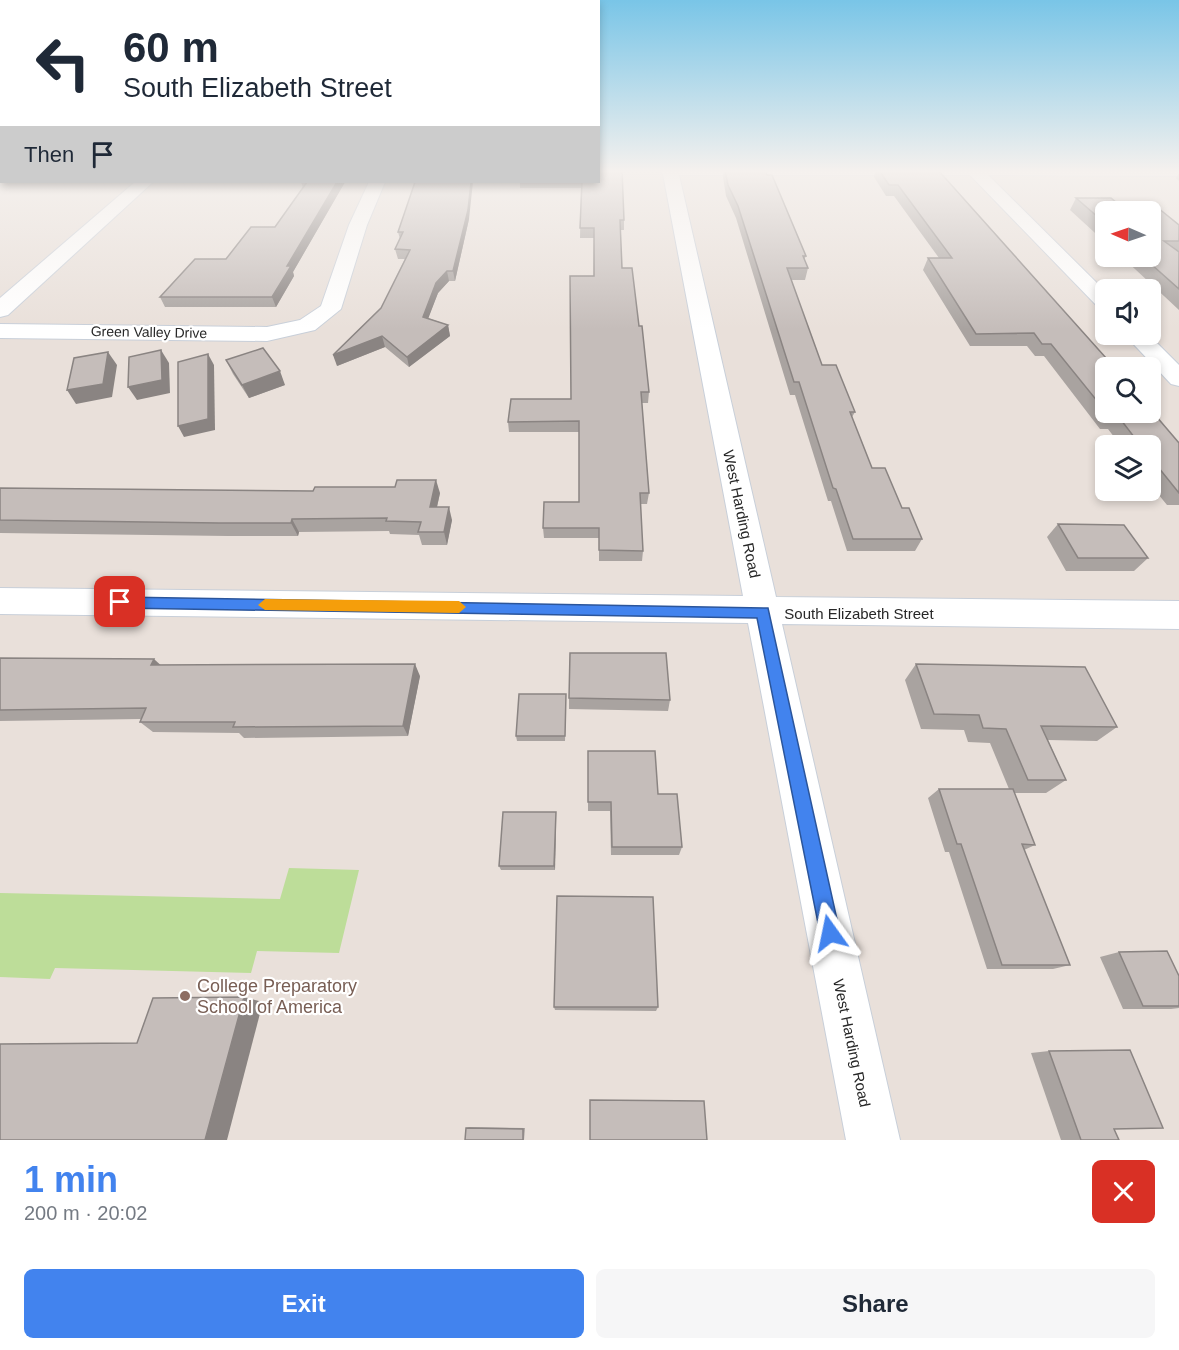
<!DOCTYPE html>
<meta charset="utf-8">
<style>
body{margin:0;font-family:Helvetica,sans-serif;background:#f6f6f7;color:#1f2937;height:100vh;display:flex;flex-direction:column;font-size:22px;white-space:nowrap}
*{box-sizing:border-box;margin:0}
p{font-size:20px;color:#747a83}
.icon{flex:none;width:33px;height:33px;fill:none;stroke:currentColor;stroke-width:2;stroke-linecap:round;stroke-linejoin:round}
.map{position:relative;height:1140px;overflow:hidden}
.side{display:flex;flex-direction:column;background:#fff;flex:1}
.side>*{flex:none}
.banner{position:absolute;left:0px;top:0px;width:600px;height:183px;box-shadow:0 3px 9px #0003;background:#fff;color:#1f2937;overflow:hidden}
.needle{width:39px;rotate:272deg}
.tools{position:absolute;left:1095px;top:201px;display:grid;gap:12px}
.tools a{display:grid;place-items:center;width:66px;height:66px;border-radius:9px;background:#fff;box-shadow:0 3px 9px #0003;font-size:30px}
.pin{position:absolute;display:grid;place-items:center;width:51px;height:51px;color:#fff;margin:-26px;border-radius:12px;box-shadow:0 3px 9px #0006}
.me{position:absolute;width:66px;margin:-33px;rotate:348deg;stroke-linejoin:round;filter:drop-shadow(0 0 4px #0008)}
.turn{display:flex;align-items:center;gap:21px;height:126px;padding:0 24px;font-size:27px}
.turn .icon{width:78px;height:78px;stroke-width:2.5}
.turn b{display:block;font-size:42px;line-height:51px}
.then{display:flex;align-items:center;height:57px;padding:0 24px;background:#0003;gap:12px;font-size:22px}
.round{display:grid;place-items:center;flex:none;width:63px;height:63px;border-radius:9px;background:#f6f6f7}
.summary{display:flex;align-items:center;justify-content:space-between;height:102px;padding:0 24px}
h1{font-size:36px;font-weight:700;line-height:45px;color:#4283ee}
.cta{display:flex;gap:12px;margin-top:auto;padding:12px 24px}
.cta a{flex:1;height:69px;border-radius:9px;background:#4283ee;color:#fff;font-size:24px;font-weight:700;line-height:69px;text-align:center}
.cta a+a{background:#f6f6f7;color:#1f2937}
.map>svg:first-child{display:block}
.green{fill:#bddd99}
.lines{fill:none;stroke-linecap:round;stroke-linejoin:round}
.minor-casing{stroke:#c8cfd9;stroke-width:2}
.tertiary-casing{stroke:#c8cfd9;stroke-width:2}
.minor{fill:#fff;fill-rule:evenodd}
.tertiary{fill:#fff;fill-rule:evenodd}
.wall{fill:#a9a3a0}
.shaded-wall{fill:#8a8482}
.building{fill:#c5bdba;stroke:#8a8482;stroke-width:1.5}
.route{fill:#4283ee;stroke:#2b559b;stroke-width:1.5}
.slow{fill:#f59e0b}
.education-dot{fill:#8d6e63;stroke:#fff;stroke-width:2}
.labels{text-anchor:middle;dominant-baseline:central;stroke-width:4.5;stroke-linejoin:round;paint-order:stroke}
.far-street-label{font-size:14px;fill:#282828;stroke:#fff}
.street-label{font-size:15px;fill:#282828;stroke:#fff}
.near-education-label{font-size:18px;fill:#785e54;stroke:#fff;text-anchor:start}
</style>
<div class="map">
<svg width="1179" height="1140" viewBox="0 0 1179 1140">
<rect width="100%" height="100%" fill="#e9e0da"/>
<path class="green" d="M289,868L359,870L339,953L257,951L251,973L55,968L50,979L0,977V893L280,899Z"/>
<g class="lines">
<g class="minor-casing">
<g id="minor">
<path d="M656,170H1179V176L988,175L1106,292V310L1099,308L970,175H679L776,597L1179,601V629L782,624L900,1140H846L748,623L0,614V588L743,596L663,174Z"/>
<path d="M369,182H385L367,225L341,309L315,330L267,341L0,338V324L267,327L300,320L321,306L349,225Z"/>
<path d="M1124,334H1148L1179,365V386L1171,384Z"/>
</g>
</g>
<g class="tertiary-casing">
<path id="tertiary" d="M135,182H153L8,315L0,317V298Z"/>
</g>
<use href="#minor" class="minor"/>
<use href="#tertiary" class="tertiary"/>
</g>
<g class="wall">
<path d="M724,170H765L806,256L804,260L808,268L805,280H791L822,365L855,412L852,417L872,468L902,508L922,539L915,551H847L831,501H828L795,395H790L736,218L726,196L723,177Z"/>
<path d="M876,170H938L1106,368V412H1150L1179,443V505H1167L1150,484V446H1121L1108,429H1100L1044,356H1035L1027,346H970L923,270L928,258H939L894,196H886L874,177Z"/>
<path d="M1179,173V181L1176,178Z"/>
<path d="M301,182H345L293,272L294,276L276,307H165L160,297L226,259L275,227L303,188Z"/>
<path d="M520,182H598L624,220V230H620L622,268L639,326L649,392L648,403H642L649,493L647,504H640L643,551L642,561H599V538H544L543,528L579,502V432H509L508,422L571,399L594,276V238H580L581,188H520Z"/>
<path d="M1076,198L1123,208L1179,225V310L1121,256H1150L1106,212V243L1070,210Z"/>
<path d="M469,219L455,281H449L438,293L428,318L448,325L450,336L409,367L385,347L337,366L381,308L405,259H398L395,249L400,239L398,232Z"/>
<path d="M226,360L285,385L249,398L233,374Z"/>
<path d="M0,488L440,493L437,507L452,520L447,545H422L419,535L390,534L389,531L299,532L298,536H228L0,533Z"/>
<path d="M1058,524L1148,558L1134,571H1066L1047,537Z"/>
<path d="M0,658L161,665L420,676L408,736L244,738L239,733L153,732L140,722L141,719L0,721Z"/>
<path d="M916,664L1117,727L1097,741L1048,740L1066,780L1046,793H1014L1035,845L1024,850L1070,965L1053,969H987L949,852H945L928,798L939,789H1009L990,743L968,742L964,730L921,729L905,680Z"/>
<path d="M566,694L565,741H517L516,736Z"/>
<path d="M569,698L670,700L668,711L569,709Z"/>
<path d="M588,751L658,794L682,847L679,855H611L610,811H588Z"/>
<path d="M556,817L555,870H501L499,866Z"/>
<path d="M1119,952L1179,976V1008L1171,1009H1123L1100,957Z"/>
<path d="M554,1007H658L656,1011L555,1010Z"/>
<path d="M1049,1051L1114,1129L1119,1140H1061L1031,1053Z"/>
<path d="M469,1127L525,1128L524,1140L466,1128Z"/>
</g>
<g class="shaded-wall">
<path d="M337,182H345L293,272L294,276L276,307L272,297L287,266Z"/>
<path d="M471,182H473L469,219L455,281L453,271Z"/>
<path d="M447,271L449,281L438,293L425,327L423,317L436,283Z"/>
<path d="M448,325L450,336L409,367L407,357Z"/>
<path d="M382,336L385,347L337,366L333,355Z"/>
<path d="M161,350L169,363L170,393L137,400L128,387Z"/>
<path d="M108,352L117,365L112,397L76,404L67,390Z"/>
<path d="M208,354L214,365L215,430L184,437L178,426Z"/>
<path d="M280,371L285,385L249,398L242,385Z"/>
<path d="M436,480L440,493L434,520L430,507Z"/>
<path d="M449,507L452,520L447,545L444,532Z"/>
<path d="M292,519L299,532L298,536L291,523Z"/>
<path d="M154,659L166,670L151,665Z"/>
<path d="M415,664L420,676L408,736L403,726Z"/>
<path d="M556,812V817L555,870L554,866Z"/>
<path d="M244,997L263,1002L227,1140H205Z"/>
</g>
<g class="building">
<path d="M598,170H622L624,220H620L622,268H632L639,326H642L649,392H641L649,493H640L643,551L599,550V528H543L544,502H579V421L508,422L511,399H571L570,276H594V228H580L582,182H598Z"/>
<path d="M725,170H765L767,175H772L806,256H803L808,268H787L822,365H836L855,412H850L872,468H885L902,508H909L922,539H853L836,489L833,488L799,382H794L738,206L728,185Z"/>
<path d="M879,170H938L1115,368H1106V412L1051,344H1042L1034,333L976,334L928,258H952L898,185H889Z"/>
<path d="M307,182H337L287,266H291L272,297H160L195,259H226L251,227H275Z"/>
<path d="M415,182H471L468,210L453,271H447L436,283L423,317L448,325L407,357L382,336L333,355L381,308L410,250L395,249L403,232H398Z"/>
<path d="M1076,198H1111L1123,208H1158L1179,225V241H1164L1179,252V289L1142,256H1150V212H1106V224Z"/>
<path d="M263,348L280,371L242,385L226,360Z"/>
<path d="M161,350L162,380L128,387L129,357Z"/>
<path d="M108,352L103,384L67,390L74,358Z"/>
<path d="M208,354V419L178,426V362Z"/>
<path d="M1150,409L1179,443V493L1150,457V446H1141L1118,416H1109L1106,412H1150Z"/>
<path d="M397,480H436L430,507H449L444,532H418L421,522L386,521L387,518L292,519L291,523H219L0,520V488L313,491L315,487H395Z"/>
<path d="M1058,524L1124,525L1148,558H1078Z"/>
<path d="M570,653H666L670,700L569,698Z"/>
<path d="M0,658L154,659L151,665L415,664L403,726L233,727L235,722H140L146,708L0,710Z"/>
<path d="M916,664L1085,667L1117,727L1041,726L1066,780H1028L1006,729L983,728L979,715L934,714Z"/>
<path d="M519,694H566L565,736H516Z"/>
<path d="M588,751H655L658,794H677L682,847H612L611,802H588Z"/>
<path d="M939,789H1013L1035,845L1022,844L1070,965H1002L961,844H957Z"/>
<path d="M503,812H556L554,866H499Z"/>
<path d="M557,896L653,897L658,1007H554Z"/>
<path d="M1167,951L1179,976V1006H1143L1119,952Z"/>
<path d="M244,997L205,1140H0V1044L137,1043L153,998Z"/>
<path d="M1130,1050L1163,1128L1114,1129L1119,1140H1081L1049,1051Z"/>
<path d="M590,1100L704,1101L707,1140H590Z"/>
<path d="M466,1128L523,1129V1140H465Z"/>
</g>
<linearGradient id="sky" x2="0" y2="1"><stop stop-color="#79c5e7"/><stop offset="0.52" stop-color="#f5f1ee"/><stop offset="1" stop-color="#f5f1ee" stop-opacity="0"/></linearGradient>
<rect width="1179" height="329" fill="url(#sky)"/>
<path class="route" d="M120,597L768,608L840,933L837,940L830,943L823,940L820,933L757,618L120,608L113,602Z"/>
<path class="slow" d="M265,599L459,601L466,607L459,613L265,610L258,605Z"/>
<circle class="education-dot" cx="185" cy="996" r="6"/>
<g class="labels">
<g class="far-street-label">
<text transform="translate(149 332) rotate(1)">Green Valley Drive</text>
</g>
<g class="street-label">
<text transform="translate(742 514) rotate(78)">West Harding Road</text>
<text x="859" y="613">South Elizabeth Street</text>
<text transform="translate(852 1043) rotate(78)">West Harding Road</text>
</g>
<g class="near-education-label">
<text x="197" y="986">College Preparatory<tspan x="197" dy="21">School of America</tspan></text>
</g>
</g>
</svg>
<div class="tools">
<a><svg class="needle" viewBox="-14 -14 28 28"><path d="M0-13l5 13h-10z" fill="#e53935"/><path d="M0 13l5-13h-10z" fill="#747a83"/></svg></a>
<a><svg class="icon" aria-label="sound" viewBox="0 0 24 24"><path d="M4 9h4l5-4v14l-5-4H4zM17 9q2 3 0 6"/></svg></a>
<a><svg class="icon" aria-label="search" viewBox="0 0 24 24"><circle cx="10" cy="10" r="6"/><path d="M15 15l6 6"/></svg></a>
<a><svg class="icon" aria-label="layers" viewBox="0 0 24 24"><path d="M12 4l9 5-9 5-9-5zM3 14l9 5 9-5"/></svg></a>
</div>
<div class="pin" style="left:120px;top:602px;background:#d93025"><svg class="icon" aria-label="arrive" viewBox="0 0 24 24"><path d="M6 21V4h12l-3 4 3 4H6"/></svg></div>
<svg class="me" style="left:830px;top:933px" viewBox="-20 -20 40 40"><path d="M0-17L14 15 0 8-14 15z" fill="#4283ee" stroke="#fff" stroke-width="4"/></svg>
<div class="banner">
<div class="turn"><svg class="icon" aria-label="left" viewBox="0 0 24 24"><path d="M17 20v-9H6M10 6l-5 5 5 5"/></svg><div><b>60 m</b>South Elizabeth Street</div></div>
<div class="then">Then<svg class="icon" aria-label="arrive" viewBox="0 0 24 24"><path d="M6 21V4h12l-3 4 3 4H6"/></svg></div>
</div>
</div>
<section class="side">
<div class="summary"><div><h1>1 min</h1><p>200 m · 20:02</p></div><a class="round" style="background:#d93025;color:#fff"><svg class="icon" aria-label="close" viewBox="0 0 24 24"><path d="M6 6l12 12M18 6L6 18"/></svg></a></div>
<div class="cta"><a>Exit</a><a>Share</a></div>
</section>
